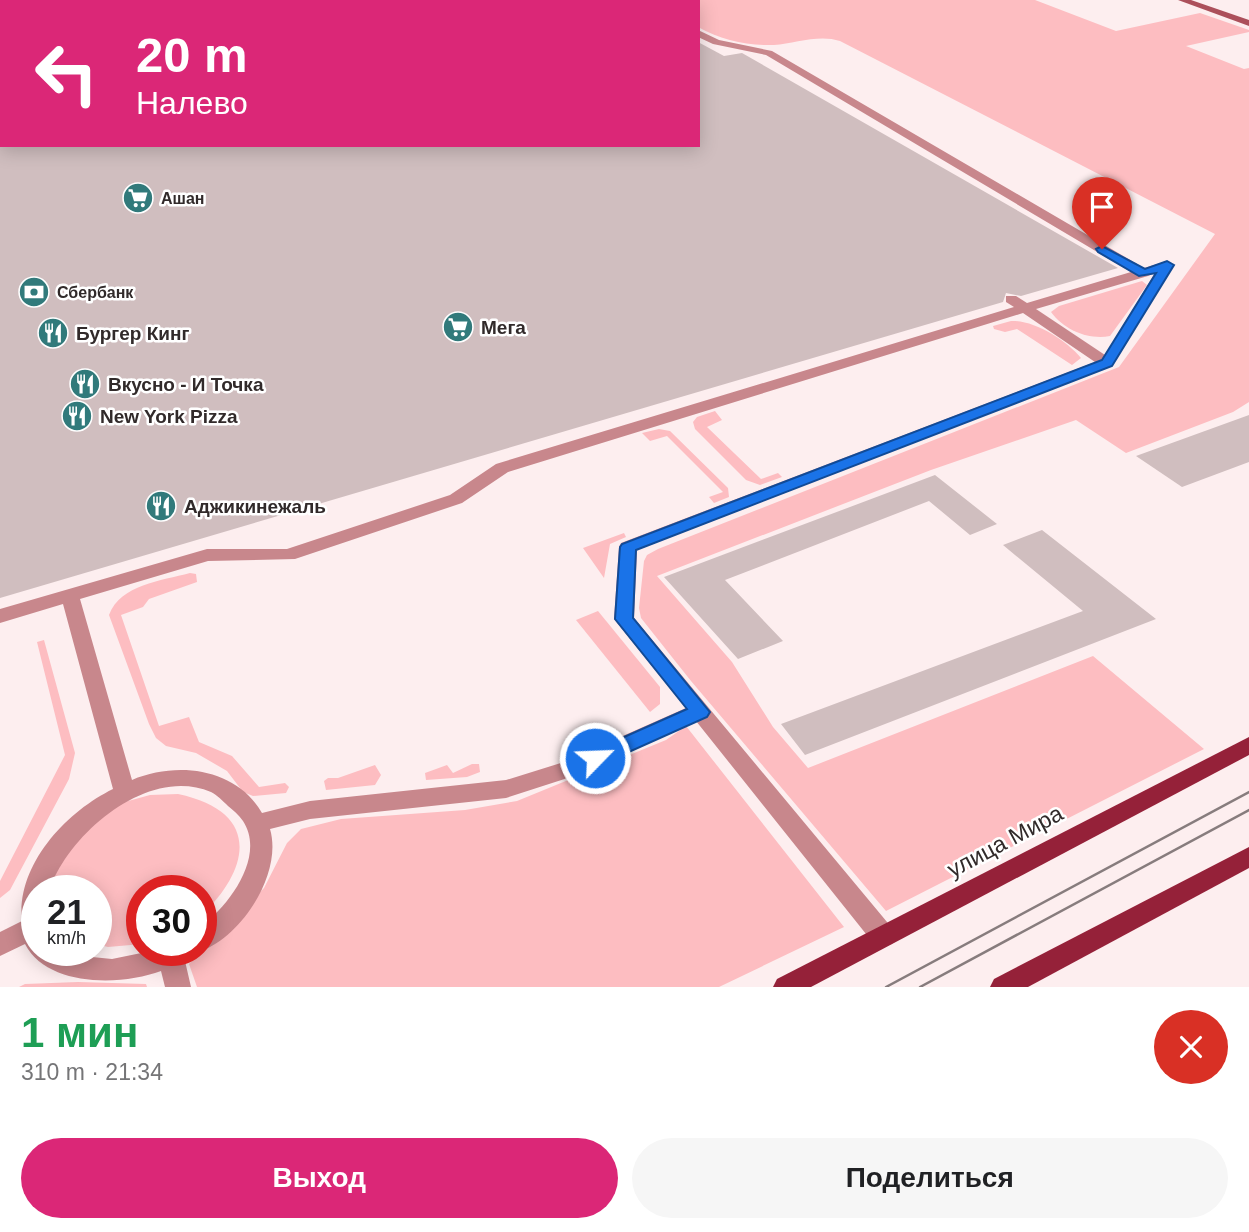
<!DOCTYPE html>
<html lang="ru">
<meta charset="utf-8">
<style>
body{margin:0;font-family:Helvetica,sans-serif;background:#f6f6f6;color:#202124;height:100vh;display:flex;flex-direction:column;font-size:26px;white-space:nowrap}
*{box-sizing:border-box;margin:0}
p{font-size:23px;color:#757577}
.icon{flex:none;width:38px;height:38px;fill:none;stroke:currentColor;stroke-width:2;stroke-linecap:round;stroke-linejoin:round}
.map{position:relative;height:987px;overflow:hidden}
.sheet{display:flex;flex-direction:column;background:#fff;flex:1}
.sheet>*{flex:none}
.guide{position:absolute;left:0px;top:0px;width:700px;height:147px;box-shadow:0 4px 18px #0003;background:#db2777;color:#fff;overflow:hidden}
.speed{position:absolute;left:21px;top:875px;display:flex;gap:14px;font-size:35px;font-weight:700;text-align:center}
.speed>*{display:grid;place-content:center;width:91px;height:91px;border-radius:50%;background:#fff;box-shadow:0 4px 18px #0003;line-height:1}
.speed small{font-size:18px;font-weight:400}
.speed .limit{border:10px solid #d22;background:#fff;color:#111}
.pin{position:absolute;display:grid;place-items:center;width:60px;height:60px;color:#fff;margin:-72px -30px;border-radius:50% 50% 50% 0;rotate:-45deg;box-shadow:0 0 7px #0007}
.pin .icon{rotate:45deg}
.me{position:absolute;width:77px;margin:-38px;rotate:66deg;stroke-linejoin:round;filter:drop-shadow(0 0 5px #0008)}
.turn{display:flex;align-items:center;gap:24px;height:147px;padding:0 21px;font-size:32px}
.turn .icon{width:91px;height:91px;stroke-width:2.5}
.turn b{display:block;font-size:49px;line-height:60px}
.round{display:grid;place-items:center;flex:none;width:74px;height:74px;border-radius:37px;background:#f6f6f6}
.summary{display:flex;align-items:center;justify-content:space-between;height:119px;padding:0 21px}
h1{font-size:42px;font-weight:700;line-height:52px;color:#1e9e55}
.button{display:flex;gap:14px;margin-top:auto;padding:14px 21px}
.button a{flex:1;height:80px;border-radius:42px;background:#db2777;color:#fff;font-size:28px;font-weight:700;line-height:80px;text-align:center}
.button a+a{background:#f6f6f6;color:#202124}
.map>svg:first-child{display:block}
.green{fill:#fdbdc1}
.building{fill:#d0bebf}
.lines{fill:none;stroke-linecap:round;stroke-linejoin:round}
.minor{fill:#c8878c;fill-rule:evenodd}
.tertiary{fill:#c8878c;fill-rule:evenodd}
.secondary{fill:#ac505b;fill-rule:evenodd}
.primary{fill:#952139;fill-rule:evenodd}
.tram{stroke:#877c7d;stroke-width:2.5}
.route{fill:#1a73e8;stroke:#114b97;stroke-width:2}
.labels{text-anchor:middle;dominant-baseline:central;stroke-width:5;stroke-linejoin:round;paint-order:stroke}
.far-poi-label{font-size:16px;font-weight:bold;fill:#312a2a;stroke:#fff;text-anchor:start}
.poi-label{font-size:19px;font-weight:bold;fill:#312a2a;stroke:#fff;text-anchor:start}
.near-street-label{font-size:23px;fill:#312a2a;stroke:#fff}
</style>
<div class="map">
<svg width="1249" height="987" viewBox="0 0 1249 987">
<rect width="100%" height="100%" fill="#fdeeef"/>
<g class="green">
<path d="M0,0H426L2,2L0,69Z"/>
<path d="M648,0H1035L1116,31L1200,13L1249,30V32L1186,46L1244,69L1249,68V402L1233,412L1126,453L1076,420L931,470L657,576L732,662L773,727L808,768L1093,656L1204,749L886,911L691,681L641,618L639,608L644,561L647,555L658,549L1119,367L1215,234L840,41C820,34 795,43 774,45C747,46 721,40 698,27V2Z"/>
<path d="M1142,281L1147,285L1110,336C1088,340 1064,330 1051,312L1059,306Z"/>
<path d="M1011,321C1034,320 1066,340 1081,358L1072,365L1017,329L1005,332L994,329L993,326Z"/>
<path d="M715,411L722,420L707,427L761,479L778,473L782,477L760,485L746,480L695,429L693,422L697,417Z"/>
<path d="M659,429L670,431L728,488L729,497L714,503L709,497L723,492L667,436L650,441L642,433Z"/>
<path d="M624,533L626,537L610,544L604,578L583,548Z"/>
<path d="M190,573L196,574L197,582L149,599L143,607L121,615L159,726L189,717L199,742L232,756L259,787L285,783L289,787L286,793L253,796L243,792L227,771L196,753L166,746L156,738L149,724L109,615C121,584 161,581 190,573Z"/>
<path d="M598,611L660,687V704L650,712L576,620Z"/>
<path d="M44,640L75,753L69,779L10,890L0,898V881L65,755L37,642Z"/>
<path d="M686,726L844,927L719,987H197L189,964L264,888L287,843L301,829L341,819L465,810L517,801L666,740Z"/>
<path d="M472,764H479L480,772L467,777L426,780L425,773L447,765L453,773Z"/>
<path d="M375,765L381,775L375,785L326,790L324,781L328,778H338Z"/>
<path d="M178,794C259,811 253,866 201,916V891H142V944L108,947L96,944V891H48L72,836L121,803L150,795Z"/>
<path d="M78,982L146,984L147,987H19L25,984Z"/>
</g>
<g class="building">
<path d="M698,42L724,56L742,53L1118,268L1021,296L1006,293L1003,302L0,598V145H698Z"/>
<path d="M1249,415V462L1182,487L1136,456Z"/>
<path d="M935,475L997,524L970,535L929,501L725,580L783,641L738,659L664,577Z"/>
<path d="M1042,530L1156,619L805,755L781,724L1083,611L1003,545Z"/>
</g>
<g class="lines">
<g class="minor">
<path d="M637,0H647L648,2H638Z"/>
<path d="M698,30L719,40L772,51L1144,268L1167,261L1174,265L1112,366L637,550L634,618L892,928L896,936L892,944L883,947L874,944L696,721L580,774L506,798L310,819L270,829C283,873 242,936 201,951V926C229,906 266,856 243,821C239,815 233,810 228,806C223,801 217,795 211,792C148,765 68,834 49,891H37V950H65L82,956L112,959L156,950H196L192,958L185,961L191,987H165L161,971C121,986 47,987 25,944L0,956V932L22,921C16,865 66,812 113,789L63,604L0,623V609L207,549H287L450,495L496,464L1014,307L1006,302V296H1016L1027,303L1131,272L766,55L713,44L698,37ZM1155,273L1105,355L1036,309L1148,276ZM1023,313L1095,362L621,543L619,547L614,619L686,708L564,762L506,780L310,801L262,813C236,768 177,761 132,780L80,599L208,561L295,559L462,503L508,472Z"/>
</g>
<g class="tertiary">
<path d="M451,0H469L450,2Z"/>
<path d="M0,72H2L0,79Z"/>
</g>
<path class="secondary" d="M1178,0H1191L1249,20V26Z"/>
<g class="primary">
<path d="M1249,737V755L811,987H773L777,979Z"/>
<path d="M1249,847V868L1028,987H990L994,979Z"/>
</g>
<g class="tram">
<path d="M886,987L1249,792"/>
<path d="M920,987L1249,810"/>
</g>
</g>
<path class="route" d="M1102,246L1145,269L1167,261L1174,265L1112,366L636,550L633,618L710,712L707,717L602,764L595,766L588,764L585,758L588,753L687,709L615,619L620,547L622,544L1102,360L1156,273L1139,276L1098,252L1096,249Z"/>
<defs>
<g id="supermarket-disc" transform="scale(1.575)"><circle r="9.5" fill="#317a7b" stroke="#fff"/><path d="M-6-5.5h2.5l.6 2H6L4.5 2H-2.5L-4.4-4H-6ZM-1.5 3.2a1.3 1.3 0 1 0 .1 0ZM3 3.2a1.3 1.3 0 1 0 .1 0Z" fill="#fff"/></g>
<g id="bank-disc" transform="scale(1.575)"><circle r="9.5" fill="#317a7b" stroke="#fff"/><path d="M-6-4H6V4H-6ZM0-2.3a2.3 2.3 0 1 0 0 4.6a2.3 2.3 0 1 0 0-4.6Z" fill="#fff"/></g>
<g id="restaurant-disc" transform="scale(1.575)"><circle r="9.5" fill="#317a7b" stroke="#fff"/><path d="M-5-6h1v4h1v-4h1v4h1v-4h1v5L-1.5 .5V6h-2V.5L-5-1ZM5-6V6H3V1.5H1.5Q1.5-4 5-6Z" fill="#fff"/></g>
</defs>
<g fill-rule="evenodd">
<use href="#supermarket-disc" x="138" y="198"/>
<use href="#bank-disc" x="34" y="292"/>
<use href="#supermarket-disc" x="458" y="327"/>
<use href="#restaurant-disc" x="53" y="333"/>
<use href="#restaurant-disc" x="85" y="384"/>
<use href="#restaurant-disc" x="77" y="416"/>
<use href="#restaurant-disc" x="161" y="506"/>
</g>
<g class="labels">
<g class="far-poi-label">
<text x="161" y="198">Ашан</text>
<text x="57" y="292">Сбербанк</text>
</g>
<g class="poi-label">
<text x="481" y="327">Мега</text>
<text x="76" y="333">Бургер Кинг</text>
<text x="108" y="384">Вкусно - И Точка</text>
<text x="100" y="416">New York Pizza</text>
<text x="184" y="506">Аджикинежаль</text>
</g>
<g class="near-street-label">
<text transform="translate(1005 841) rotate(-28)">улица Мира</text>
</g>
</g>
</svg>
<div class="speed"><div>21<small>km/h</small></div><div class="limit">30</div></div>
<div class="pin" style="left:1102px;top:249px;background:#d93025"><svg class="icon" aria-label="arrive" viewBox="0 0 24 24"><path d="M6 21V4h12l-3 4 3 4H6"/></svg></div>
<svg class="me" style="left:595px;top:758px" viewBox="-20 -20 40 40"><circle r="17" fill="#1a73e8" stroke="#fff" stroke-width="3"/><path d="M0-11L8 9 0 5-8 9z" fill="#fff"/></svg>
<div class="guide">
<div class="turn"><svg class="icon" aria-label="left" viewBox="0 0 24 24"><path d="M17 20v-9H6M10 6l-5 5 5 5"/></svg><div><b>20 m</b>Налево</div></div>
</div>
</div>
<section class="sheet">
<div class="summary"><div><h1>1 мин</h1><p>310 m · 21:34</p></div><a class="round" style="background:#d93025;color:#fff"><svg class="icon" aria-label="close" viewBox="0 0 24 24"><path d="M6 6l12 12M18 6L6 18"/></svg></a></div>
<div class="button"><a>Выход</a><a>Поделиться</a></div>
</section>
